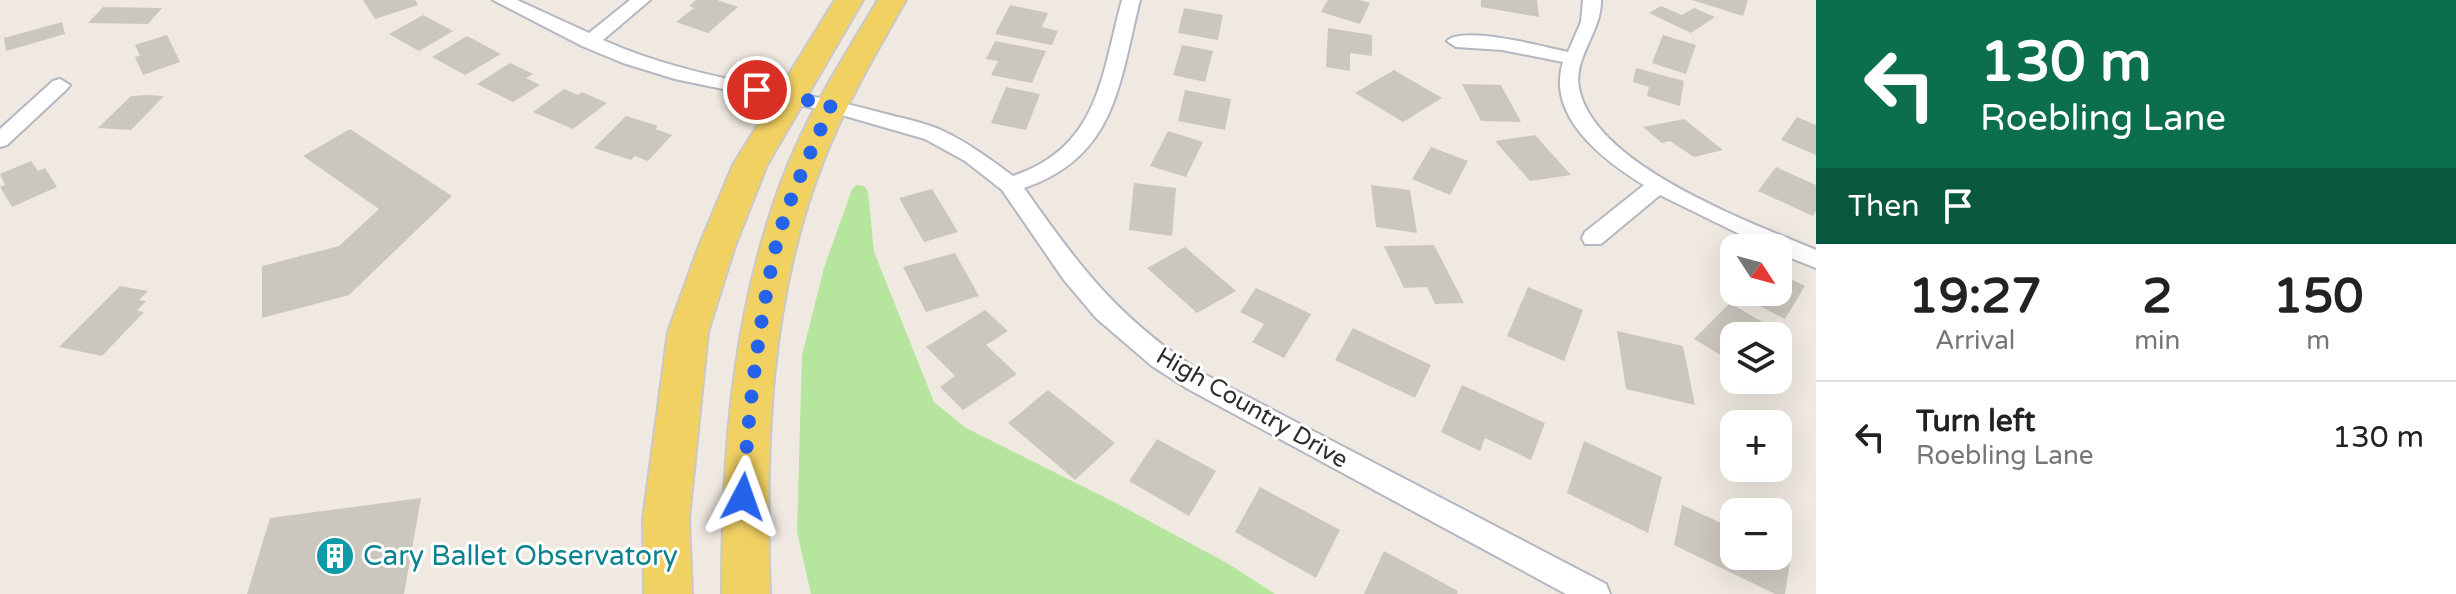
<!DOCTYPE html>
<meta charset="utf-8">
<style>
body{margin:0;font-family:"Varela Round",sans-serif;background:#f6f6f6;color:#222;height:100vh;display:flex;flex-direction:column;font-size:30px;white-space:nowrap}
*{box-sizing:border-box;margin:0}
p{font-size:26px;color:#767676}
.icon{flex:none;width:44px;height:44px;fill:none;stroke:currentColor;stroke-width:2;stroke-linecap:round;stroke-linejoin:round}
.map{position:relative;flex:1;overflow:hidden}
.panel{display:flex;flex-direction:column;background:#fff;width:640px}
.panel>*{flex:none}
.hud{background:#0b6e4f;color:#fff;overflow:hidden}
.needle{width:52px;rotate:126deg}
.controls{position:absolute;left:1720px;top:234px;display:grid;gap:16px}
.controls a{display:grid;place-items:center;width:72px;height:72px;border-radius:16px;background:#fff;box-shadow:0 8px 32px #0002;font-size:40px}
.pin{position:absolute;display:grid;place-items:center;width:68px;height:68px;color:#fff;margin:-34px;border:4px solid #fff;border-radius:50%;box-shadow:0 2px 8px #0007}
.me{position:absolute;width:88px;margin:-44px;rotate:4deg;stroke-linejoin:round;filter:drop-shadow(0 0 6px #0008)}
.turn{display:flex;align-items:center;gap:28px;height:168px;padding:0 32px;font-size:36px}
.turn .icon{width:104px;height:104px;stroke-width:2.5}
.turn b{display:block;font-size:56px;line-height:68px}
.then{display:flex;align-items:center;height:76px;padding:0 32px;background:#0003;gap:16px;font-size:30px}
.eta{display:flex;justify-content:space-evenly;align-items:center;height:136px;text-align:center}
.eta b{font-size:48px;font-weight:800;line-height:56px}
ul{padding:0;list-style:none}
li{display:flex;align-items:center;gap:24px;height:112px;padding:0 32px;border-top:2px solid #e0e0e0}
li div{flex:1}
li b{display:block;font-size:30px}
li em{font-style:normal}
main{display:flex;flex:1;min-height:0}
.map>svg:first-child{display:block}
.green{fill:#b6e59e}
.building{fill:#cbc7bf}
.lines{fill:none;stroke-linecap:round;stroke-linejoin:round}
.minor-casing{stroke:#b4b7c1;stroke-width:4}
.primary-casing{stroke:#c9c9c9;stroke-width:4}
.minor{fill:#fff;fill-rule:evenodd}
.primary{fill:#f2d163;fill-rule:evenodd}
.route{stroke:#2563eb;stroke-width:14;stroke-dasharray:0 25.2}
.labels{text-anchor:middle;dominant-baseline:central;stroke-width:6;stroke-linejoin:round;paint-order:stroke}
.street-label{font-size:24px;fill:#2e2e2e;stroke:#fff}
.near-culture-label{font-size:28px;fill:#0d838f;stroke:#fff;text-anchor:start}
</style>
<main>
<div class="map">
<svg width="1816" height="594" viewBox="0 0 1816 594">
<rect width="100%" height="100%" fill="#efe9e1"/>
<path class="green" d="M857,185L864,186L868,192L874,252L934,402L966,428L1114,502L1227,563L1275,594H811L797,532L802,355L824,268L852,189Z"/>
<g class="building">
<path d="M363,0H415L418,5L375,19Z"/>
<path d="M696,0H717L738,7L708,33L676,22L694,8L689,6Z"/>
<path d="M1328,0H1359L1370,3L1360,24L1321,12Z"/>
<path d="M1481,0H1537L1539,17L1481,7Z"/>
<path d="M1692,0H1748L1743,16Z"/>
<path d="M1010,5L1048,13L1042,27L1058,31L1052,45L995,34Z"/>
<path d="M1661,6L1682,15L1694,8L1715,17L1691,33L1649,13Z"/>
<path d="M103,7L162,8L148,24L88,23Z"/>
<path d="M1184,8L1223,15L1218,40L1178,33Z"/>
<path d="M423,15L453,31L419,51L389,34Z"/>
<path d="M62,22L65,34L6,51L4,38Z"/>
<path d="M1328,28L1372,35V56L1350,53V71L1326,67Z"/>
<path d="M167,35L180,62L143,75L135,57L140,56L135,45Z"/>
<path d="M1663,35L1696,45L1686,74L1652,63Z"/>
<path d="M467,36L501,54L465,75L432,57Z"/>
<path d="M995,41L1046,51L1032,83L991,75L998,61L986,59Z"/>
<path d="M1182,45L1213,51L1205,82L1173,75Z"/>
<path d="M510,63L533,74L526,78L540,85L513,102L477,84Z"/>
<path d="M1636,68L1684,81L1680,106L1647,96L1649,87L1633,82Z"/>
<path d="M1394,70L1442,98L1403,122L1355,93Z"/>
<path d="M1462,84L1501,85L1521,122L1481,121Z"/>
<path d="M1006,87L1040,94L1026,130L991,123Z"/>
<path d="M564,89L578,95L582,92L607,103L573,129L533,112Z"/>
<path d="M1185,90L1231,99L1225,130L1178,121Z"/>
<path d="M147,95L164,96L131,130L98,128L131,96Z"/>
<path d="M626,116L658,126L655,129L672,135L648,161L635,156L631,160L594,148Z"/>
<path d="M1797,117L1816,125V155L1781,140Z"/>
<path d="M1684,119L1723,150L1694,157L1670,141L1662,143L1643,127Z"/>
<path d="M350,129L452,196L349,295L262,318V266L339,246L379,209L303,156Z"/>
<path d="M1168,131L1203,142L1186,177L1150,166Z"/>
<path d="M1535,135L1571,175L1530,181L1495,141Z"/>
<path d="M1431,147L1468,161L1450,195L1412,179Z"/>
<path d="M31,161L38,171L45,168L57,187L12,207L0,187L5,185L0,174Z"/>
<path d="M1776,167L1816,185V211L1813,216L1758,191Z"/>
<path d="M1134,183L1176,188L1172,236L1129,230Z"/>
<path d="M1371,185L1410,190L1417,233L1376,227Z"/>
<path d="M932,189L958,232L924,242L899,198Z"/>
<path d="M1434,245L1464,303L1435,304L1427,287L1404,288L1384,246Z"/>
<path d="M1185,247L1236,291L1197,313L1147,268Z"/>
<path d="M955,253L979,296L926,312L903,267Z"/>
<path d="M1778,273L1805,286L1785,319L1728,290L1734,282V292H1778Z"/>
<path d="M120,286L148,291L139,300L146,301L137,311L144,312L102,356L59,347Z"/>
<path d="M1528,287L1583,310L1564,361L1507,336Z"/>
<path d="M1256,288L1311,314L1284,358L1252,342L1264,324L1240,312Z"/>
<path d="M1730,303L1771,327L1763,336H1734V363L1694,339Z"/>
<path d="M985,310L1008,331L986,345L1017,374L963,410L940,387L955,376L926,347Z"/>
<path d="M1353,328L1431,365L1415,398L1335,360Z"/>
<path d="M1617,331L1683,346L1695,405L1626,389Z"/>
<path d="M1462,385L1545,423L1531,460L1485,438L1480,451L1441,432Z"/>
<path d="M1048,390L1115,443L1075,480L1008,423Z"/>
<path d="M1157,439L1216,471L1189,516L1129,481Z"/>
<path d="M1584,441L1662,477L1648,533L1567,493Z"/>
<path d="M1260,487L1340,530L1316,578L1235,532Z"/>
<path d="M421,498L404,594H247L270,518Z"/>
<path d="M1682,505L1734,529V556H1778V549L1791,555L1785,594H1775L1674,545Z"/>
<path d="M1384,551L1458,591L1457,594H1364Z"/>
</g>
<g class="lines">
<g class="minor-casing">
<g id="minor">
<path d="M493,0H517L589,33L630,0H650L603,40C691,80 789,87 882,113C901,118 923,122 941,130C967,142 990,159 1013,176C1099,147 1101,77 1122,0H1140C1119,84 1116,157 1024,188C1081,269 1120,321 1206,375L1606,584L1610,594H1566L1188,389L1152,366L1096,318L1064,280L1002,190L965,161L925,139L828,111L675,79L623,63L582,46Z"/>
<path d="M1583,0H1601C1602,31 1573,58 1579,88C1594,166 1750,222 1816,250V268L1778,253V248H1768L1660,195L1601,244H1585L1582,238L1585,232L1644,185C1603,160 1546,116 1563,62L1502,50L1456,47L1447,41C1463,25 1545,47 1568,52L1581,22Z"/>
<path d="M60,79L70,85L67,89L7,145L0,147V129L53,81Z"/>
</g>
</g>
<g class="primary-casing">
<g id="primary">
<path d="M835,0H863L767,165L735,246L708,332L689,519L692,594H644L643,519L668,332L699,246L733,165Z"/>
<path d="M878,0H906C876,53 845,105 823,162C769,299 765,449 770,594H722C722,448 733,302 788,165C812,106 846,54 878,0Z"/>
</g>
</g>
<use href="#minor" class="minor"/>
<use href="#primary" class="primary"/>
</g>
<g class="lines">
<path class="route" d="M743,497C748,416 757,334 774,254C786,202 811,153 831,105L757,90"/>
</g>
<defs>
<g id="building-disc" transform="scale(2)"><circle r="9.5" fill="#0f9aa8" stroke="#fff"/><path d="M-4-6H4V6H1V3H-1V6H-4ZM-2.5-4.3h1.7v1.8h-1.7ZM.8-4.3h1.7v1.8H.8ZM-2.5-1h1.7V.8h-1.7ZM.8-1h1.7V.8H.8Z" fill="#fff"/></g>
</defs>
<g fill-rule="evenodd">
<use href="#building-disc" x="335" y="556"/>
</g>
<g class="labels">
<g class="street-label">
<text transform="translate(1252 408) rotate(30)">High Country Drive</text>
</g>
<g class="near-culture-label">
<text x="363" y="556">Cary Ballet Observatory</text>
</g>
</g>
</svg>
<div class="controls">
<a><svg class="needle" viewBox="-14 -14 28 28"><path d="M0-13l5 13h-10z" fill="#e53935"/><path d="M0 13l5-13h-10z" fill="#767676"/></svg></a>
<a><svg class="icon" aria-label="layers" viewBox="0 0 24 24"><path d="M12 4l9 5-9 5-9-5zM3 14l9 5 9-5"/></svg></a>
<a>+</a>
<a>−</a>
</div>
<div class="pin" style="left:757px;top:90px;background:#d93025"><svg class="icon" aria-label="arrive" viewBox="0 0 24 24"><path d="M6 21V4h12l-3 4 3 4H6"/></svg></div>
<svg class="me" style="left:743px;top:497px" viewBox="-20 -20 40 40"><path d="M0-17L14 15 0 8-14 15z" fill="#2563eb" stroke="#fff" stroke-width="4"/></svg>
</div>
<section class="panel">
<div class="hud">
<div class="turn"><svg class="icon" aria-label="left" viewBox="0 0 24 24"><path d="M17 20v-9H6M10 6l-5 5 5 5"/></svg><div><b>130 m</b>Roebling Lane</div></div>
<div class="then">Then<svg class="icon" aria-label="arrive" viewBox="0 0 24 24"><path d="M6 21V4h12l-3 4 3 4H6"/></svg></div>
</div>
<div class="eta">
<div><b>19:27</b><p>Arrival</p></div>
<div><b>2</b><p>min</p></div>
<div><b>150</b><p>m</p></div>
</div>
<ul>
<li><svg class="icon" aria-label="left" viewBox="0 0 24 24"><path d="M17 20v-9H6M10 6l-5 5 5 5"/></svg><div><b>Turn left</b><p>Roebling Lane</p></div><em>130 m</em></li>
</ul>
</section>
</main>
